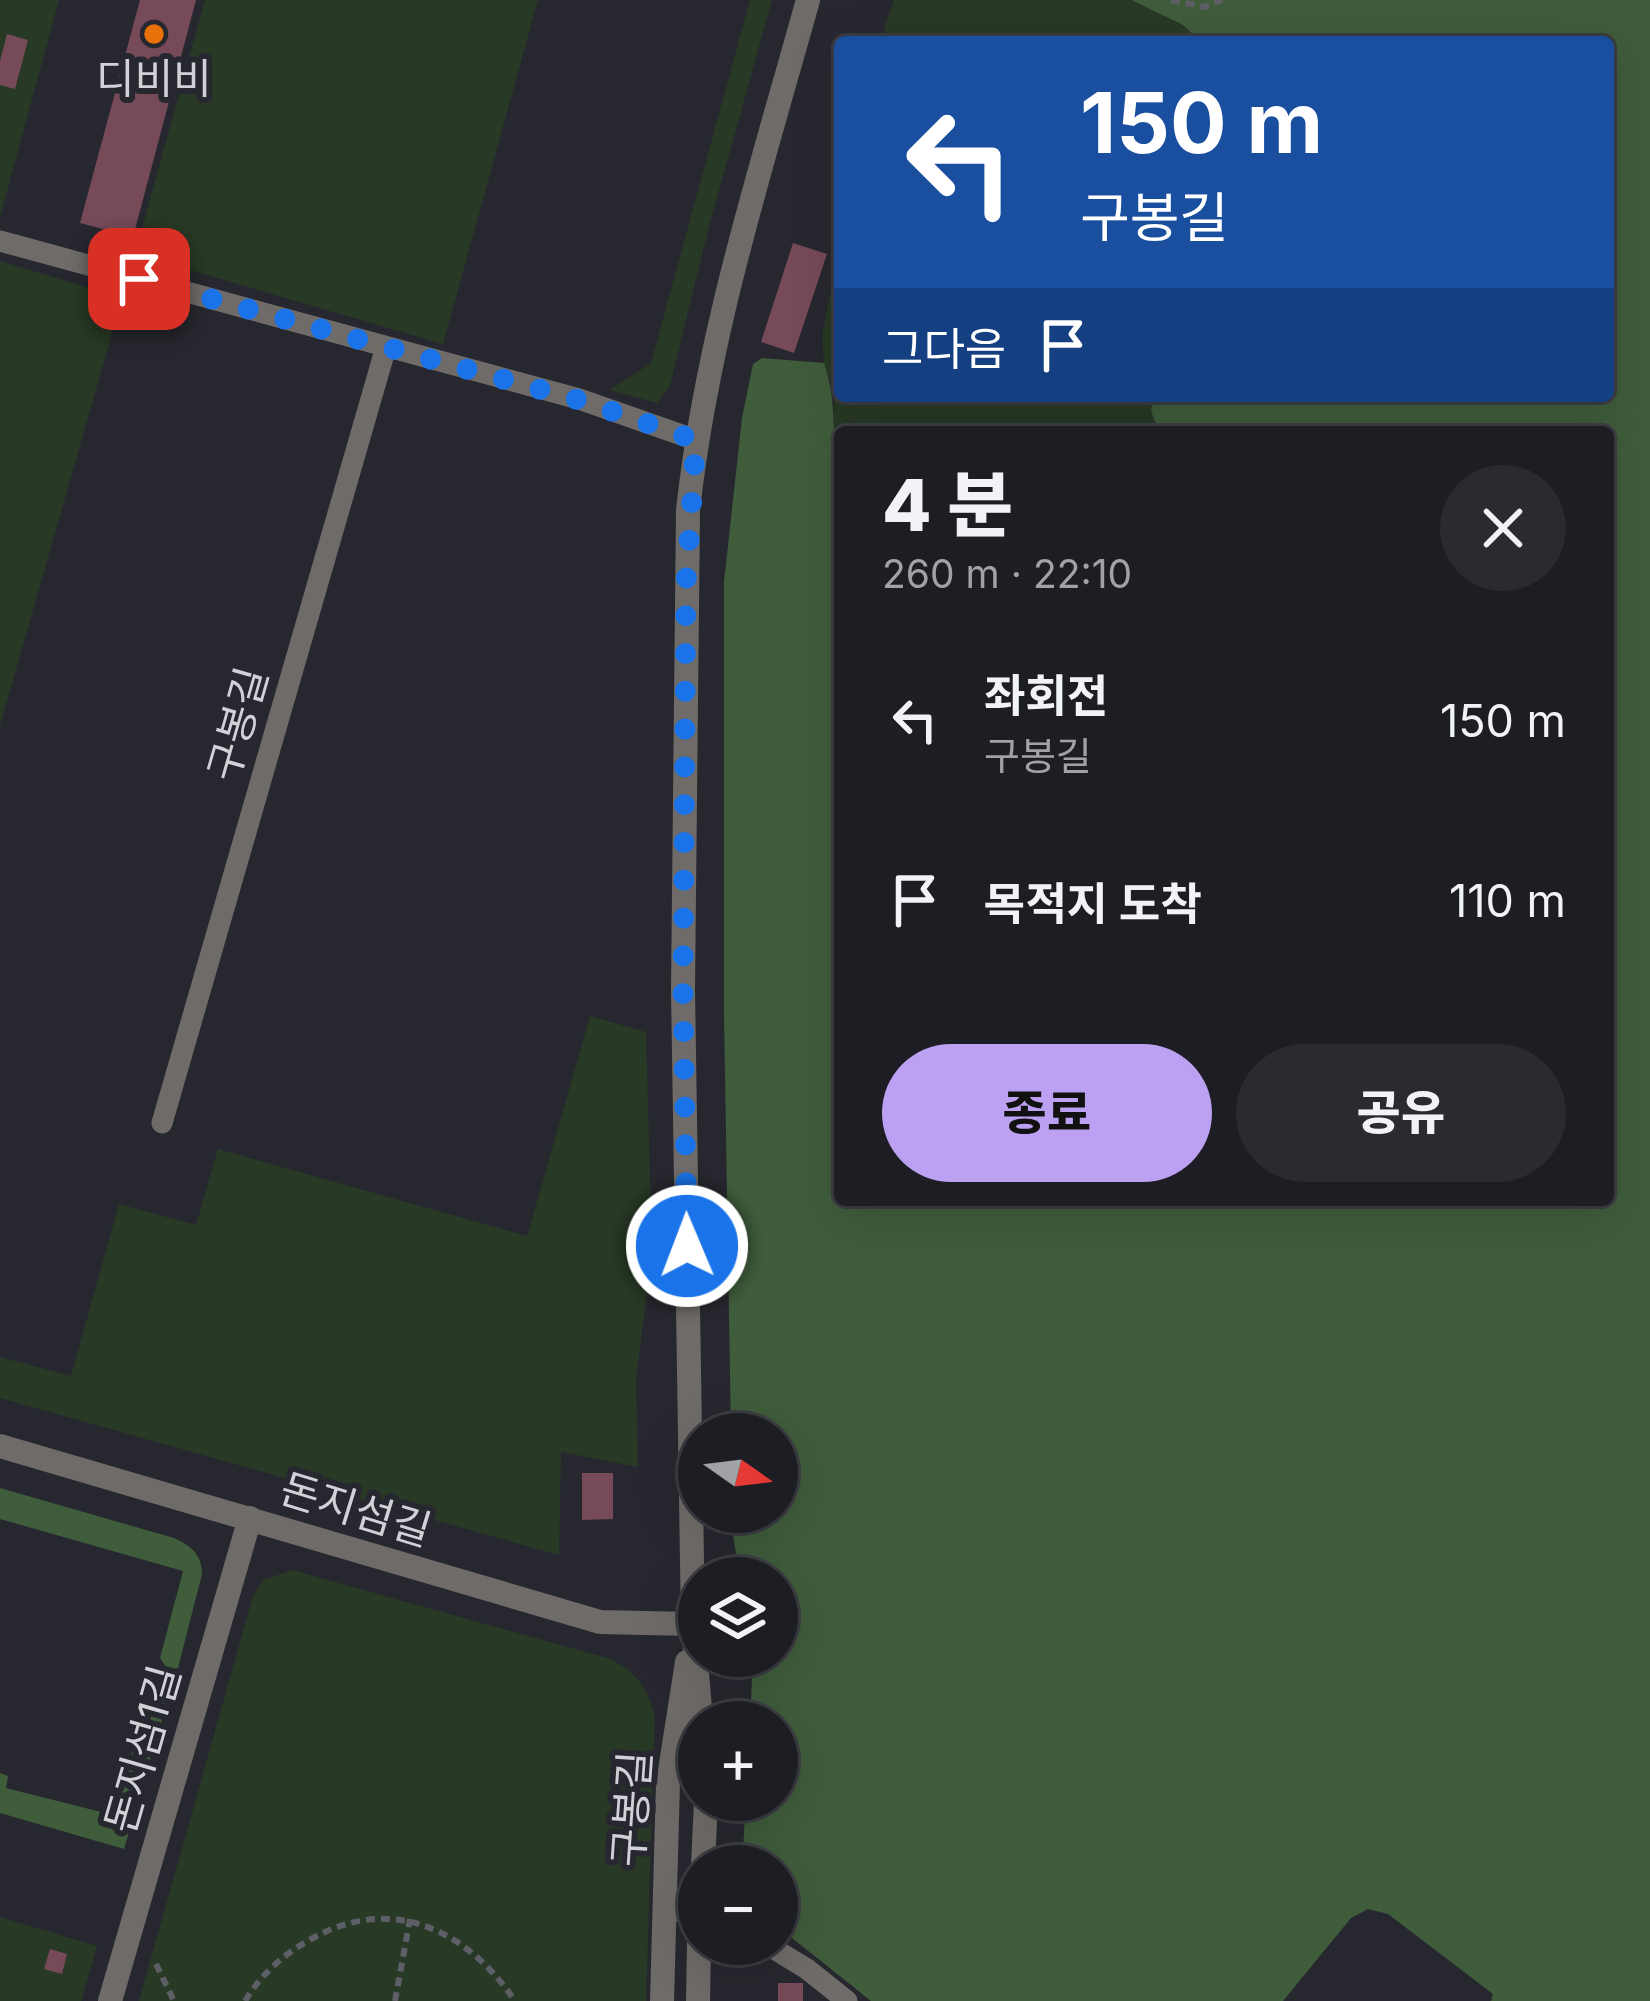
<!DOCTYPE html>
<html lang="ko">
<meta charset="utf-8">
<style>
body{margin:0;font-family:Inter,"Noto Sans KR",sans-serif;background:#2a2b30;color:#f1f3f6;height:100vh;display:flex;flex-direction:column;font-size:45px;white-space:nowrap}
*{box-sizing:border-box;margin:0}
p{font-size:39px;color:#a0a2a6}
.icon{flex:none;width:66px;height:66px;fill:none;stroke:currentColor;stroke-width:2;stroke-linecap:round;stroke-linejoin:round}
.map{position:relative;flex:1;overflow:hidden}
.drawer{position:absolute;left:834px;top:426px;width:780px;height:780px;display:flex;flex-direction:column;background:#1d1e23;border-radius:12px;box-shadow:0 12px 48px #0002,0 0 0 3px #3b3c41}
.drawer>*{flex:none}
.banner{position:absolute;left:834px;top:36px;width:780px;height:366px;border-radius:12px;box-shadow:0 12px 48px #0002,0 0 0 3px #3b3c41;background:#1a4fa0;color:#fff;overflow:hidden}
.needle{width:78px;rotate:104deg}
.tools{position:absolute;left:678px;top:1413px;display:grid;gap:24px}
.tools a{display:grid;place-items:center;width:120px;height:120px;border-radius:50%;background:#1d1e23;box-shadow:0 12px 48px #0002,0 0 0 3px #3b3c41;font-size:60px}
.pin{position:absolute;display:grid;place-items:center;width:102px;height:102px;color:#fff;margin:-51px;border-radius:24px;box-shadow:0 6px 18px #0006}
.me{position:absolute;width:132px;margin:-66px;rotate:359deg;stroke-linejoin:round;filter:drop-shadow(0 0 9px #0008)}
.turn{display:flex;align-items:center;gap:42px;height:252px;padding:0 48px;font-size:54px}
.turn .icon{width:156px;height:156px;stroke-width:2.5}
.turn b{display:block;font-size:84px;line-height:102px}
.then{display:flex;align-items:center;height:114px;padding:0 48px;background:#0003;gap:24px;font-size:45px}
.round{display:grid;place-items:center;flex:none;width:126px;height:126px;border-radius:63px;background:#2a2b30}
.head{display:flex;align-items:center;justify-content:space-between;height:204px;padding:0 48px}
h1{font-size:72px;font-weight:800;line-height:90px}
.button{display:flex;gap:24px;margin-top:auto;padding:24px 48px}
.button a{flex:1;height:138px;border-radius:72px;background:#bca0f2;color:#111;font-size:48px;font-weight:800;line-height:138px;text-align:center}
.button a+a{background:#2a2b30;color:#f1f3f6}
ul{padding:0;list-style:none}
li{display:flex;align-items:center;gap:36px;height:180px;padding:0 48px}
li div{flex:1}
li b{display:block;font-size:45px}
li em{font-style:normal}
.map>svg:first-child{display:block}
.green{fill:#283925}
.forest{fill:#3f5c3b}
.building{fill:#764a59}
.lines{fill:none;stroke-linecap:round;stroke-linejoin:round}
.path{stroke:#5e5f66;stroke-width:6;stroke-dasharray:9 6;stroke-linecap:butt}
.service{stroke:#6f6b68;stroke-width:21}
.minor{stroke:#6f6b68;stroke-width:24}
.tertiary{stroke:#6f6b68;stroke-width:24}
.route{stroke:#1a73e8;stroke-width:21;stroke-dasharray:0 37.8}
.food-dot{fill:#e8710a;stroke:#27282f;stroke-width:4.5}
.labels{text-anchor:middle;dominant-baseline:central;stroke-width:12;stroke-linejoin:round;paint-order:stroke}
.poi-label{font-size:42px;fill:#d1d2d7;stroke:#27282f}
.street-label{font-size:42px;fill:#d1d2d7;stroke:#27282f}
</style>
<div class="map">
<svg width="1650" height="2001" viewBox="0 0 1650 2001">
<rect width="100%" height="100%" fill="#27282f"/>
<g class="green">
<path d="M0,0H59L0,217Z"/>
<path d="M205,0H538L443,344L135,254Z"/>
<path d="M750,0H772L708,230L670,385L657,403L610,390L651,363Z"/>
<path d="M894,0H1131L1183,25L1201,42H880Z"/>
<path d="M840,246V396H1154L1151,411L1159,432H840V522L834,486V392L824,363L822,335Z"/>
<path d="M0,261L122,298L0,725Z"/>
<path d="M590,1016L646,1032L652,1251L636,1379L638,1467L561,1452L559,1555L0,1398V1357L71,1376L119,1204L196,1225L218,1149L527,1236Z"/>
<path d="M292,1570L607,1658C636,1670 648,1688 655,1718L646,2001H139L253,1596L264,1580Z"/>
<path d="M0,1917L97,1946L81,2001H0Z"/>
</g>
<g class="forest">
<path d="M1131,0H1650V2001H1491L1493,1994L1388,1914L1368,1909L1351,1918L1283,2001H871L777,1926V1866H742L746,1800H777V1722H750L753,1656H777V1578H743C736,1556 732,1536 731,1512H777V1434H731L724,1013V582L742,418L753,364L762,358L824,363C842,415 828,469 840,522V1200H1608V432H1159L1151,411L1154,396H1608V42H1201L1183,25Z"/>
<path d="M0,1488L174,1538C191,1546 202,1554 202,1574L178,1668L168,1670L160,1658L183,1571L0,1519Z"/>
<path d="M160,1696L167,1703L124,1849L0,1813V1773L8,1776L6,1788L113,1815L146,1704Z"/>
</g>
<g class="building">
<path d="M140,0H196L133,237L80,223Z"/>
<path d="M7,34L28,40L15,89L0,85V61Z"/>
<path d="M793,243L827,254L794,353L761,342Z"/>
<path d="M582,1473H613V1519L582,1520Z"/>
<path d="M50,1949L67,1954L62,1974L44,1969Z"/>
<rect x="778" y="1983" width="25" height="18"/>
</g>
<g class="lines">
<g class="path">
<path d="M1171,0L1205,7L1222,0"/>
<path d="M156,1964L174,2001"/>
<path d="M245,2001C262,1973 285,1953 313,1938C393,1894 467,1930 515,2001"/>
<path d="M395,2001L410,1919"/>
</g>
<g class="service">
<path d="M0,241L579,399L696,440"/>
<path d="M162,1123L386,347"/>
<path d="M664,1907L699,1917"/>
<path d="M766,1944L807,1969L847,2001"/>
</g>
<path class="minor" d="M110,2001L250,1518"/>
<g class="tertiary">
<path d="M0,1446L600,1622L693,1624"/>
<path d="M701,1722L693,1624L683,990L688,510C707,336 761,169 808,0"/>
<path d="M703,1866L706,1800"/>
<path d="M662,2001L668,1783L687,1662"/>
<path d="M698,2001L699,1944"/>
</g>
</g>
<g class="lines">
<path class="route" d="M139,279L579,400L696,440L686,584L683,990L687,1246"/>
</g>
<circle class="food-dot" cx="154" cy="34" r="12"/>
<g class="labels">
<g class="poi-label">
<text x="154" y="78">디비비</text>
</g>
<g class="street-label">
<text transform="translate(237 724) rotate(-74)">구봉길</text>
<text transform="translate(356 1509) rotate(17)">돈지섬길</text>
<text transform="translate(142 1749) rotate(-74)">돈지섬1길</text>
<text transform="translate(631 1809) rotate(-86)">구봉길</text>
</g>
</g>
</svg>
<div class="tools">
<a><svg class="needle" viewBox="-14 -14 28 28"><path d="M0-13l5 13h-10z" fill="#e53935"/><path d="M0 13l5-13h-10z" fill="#a0a2a6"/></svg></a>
<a><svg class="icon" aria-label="layers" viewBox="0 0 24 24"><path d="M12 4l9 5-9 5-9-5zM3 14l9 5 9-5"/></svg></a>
<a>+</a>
<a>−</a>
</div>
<div class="pin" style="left:139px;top:279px;background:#d93025"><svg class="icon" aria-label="arrive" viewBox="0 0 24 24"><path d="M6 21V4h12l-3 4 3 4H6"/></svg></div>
<svg class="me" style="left:687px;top:1246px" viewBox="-20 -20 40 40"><circle r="17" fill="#1a73e8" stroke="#fff" stroke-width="3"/><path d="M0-11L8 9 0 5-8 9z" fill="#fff"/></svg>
<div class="banner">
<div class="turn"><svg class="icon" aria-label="left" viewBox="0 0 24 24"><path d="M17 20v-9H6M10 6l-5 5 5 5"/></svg><div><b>150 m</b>구봉길</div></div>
<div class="then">그다음<svg class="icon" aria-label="arrive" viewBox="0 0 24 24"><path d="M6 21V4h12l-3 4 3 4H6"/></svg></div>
</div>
<section class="drawer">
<div class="head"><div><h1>4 분</h1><p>260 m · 22:10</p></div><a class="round"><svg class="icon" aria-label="close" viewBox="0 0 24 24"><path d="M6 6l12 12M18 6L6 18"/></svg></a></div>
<ul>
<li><svg class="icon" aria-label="left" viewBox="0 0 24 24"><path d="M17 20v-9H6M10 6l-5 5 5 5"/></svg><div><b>좌회전</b><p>구봉길</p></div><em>150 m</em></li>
<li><svg class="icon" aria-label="arrive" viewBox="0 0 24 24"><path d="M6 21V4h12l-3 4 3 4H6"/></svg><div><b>목적지 도착</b></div><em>110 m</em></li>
</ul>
<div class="button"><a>종료</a><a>공유</a></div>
</section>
</div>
